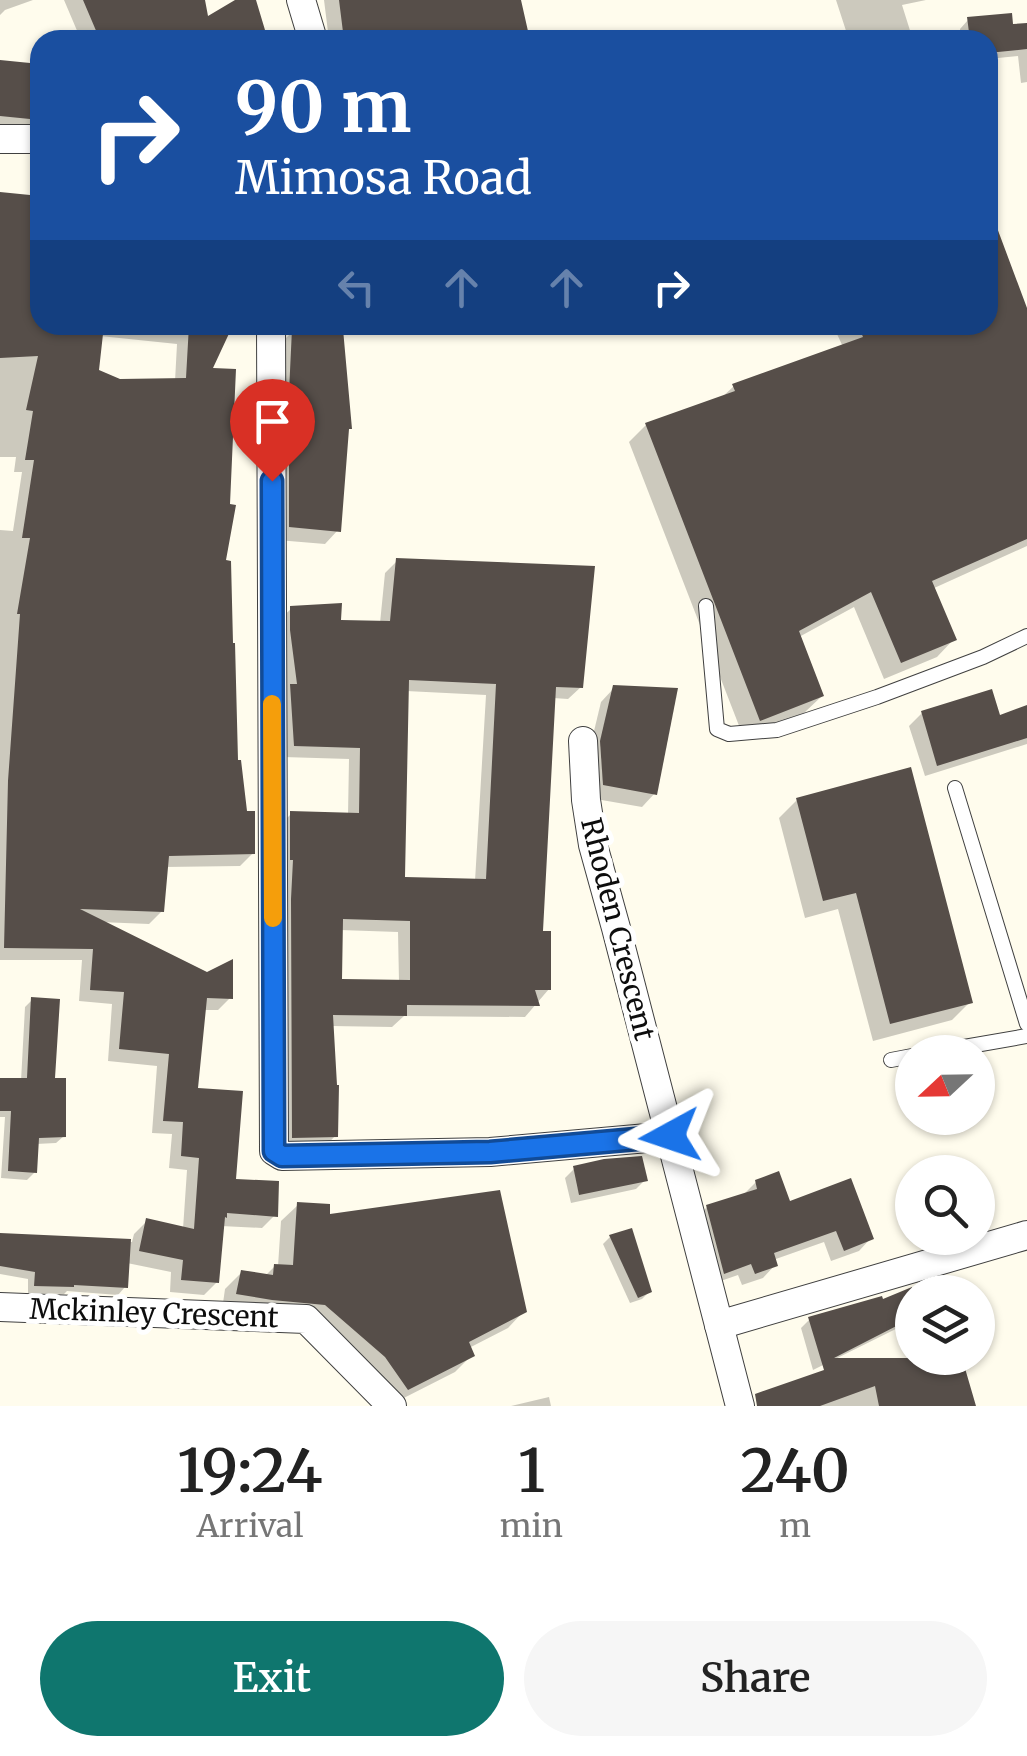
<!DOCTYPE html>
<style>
body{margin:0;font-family:Merriweather,serif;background:#f6f6f6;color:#222;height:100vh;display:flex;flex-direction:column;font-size:38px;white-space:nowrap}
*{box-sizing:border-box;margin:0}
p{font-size:32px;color:#767676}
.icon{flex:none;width:55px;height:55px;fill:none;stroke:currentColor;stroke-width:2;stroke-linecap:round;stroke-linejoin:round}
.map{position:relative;height:1406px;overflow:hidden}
.sheet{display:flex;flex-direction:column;background:#fff;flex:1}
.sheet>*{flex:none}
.hud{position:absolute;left:30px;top:30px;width:968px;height:305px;border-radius:30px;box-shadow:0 2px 8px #0004;background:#1a4fa0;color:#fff;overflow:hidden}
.needle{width:65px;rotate:248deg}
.fabs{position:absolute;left:895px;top:1035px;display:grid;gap:20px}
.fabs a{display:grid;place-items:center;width:100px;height:100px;border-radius:50%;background:#fff;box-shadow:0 2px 8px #0004;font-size:50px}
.pin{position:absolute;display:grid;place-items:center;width:85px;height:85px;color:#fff;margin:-102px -42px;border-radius:50% 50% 50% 0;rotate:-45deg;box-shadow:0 0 10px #0007}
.pin .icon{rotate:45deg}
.me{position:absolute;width:110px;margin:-55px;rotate:265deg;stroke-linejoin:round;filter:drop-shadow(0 0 8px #0008)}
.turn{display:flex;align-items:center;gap:35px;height:210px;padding:0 40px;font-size:45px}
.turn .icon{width:130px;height:130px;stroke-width:2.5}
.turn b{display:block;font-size:70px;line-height:85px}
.lanes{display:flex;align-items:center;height:95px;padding:0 40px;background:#0003;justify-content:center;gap:50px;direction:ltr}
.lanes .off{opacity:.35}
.eta{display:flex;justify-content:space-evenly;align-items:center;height:170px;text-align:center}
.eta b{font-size:60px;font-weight:600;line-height:70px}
.cta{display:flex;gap:20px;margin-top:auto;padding:20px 40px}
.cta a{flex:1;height:115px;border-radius:60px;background:#0f766e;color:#fff;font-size:40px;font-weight:600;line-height:115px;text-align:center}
.cta a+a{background:#f6f6f6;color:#222}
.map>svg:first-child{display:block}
.shadow{fill:#0003;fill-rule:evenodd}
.building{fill:#564e49;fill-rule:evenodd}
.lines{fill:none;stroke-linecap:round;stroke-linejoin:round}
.lane-casing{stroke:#404040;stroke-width:16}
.street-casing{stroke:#404040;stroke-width:30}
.lane{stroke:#fff;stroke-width:14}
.street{stroke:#fff;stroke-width:28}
.route-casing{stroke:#114b97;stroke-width:25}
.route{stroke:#1a73e8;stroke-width:18}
.slow{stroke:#f59e0b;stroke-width:18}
.labels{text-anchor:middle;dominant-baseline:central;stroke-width:10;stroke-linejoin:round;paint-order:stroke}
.street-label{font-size:28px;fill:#0d0d0d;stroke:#fff}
</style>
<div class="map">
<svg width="1027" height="1406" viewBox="0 0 1027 1406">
<rect width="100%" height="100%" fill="#fffced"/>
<g class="shadow">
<path d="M0,0H33L5,10L0,15Z"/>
<path d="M64,0H203L206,20L240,0H253L266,40H81Z"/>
<path d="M324,0H519L527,40H329Z"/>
<path d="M836,0H926L902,5L913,40H849Z"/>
<path d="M968,20L1011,27L1027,25V82L1021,83L1018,56L988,59V40H961L960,29Z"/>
<path d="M0,63L40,66V123L22,127L0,125Z"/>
<path d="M0,194L40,233V325H230L209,370L236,763L253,853L240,866L165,867L162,911L149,924L100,922L230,998L218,1010H203L195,1090L234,1182L275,1215L262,1228L221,1226L217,1282L204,1295L170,1292L171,1272L127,1263L125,1287L118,1295L67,1291L64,1294L28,1293V1279L0,1274V1235L132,1242L134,1234L147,1221L183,1229L187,1170L169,1168L172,1134L152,1133L157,1066L108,1061L112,1004L79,1001L82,960H0V530L13,531L22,472H14L16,457H0ZM100,336L177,344L175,381L120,382L96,371Z"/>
<path d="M1003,250L1027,315V546L932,589L954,639L937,657L884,679L854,607L799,637L822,696L804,713L743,736L629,442L646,425L720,399L734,386L843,347L837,334L847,325H988V257Z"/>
<path d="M293,331L350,428L346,432L338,530L325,544L277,540L279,345Z"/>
<path d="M397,561L581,687L568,699L553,698L541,933L549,989L525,1017L404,1016L392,1027L331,1026L335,1136L323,1149H280L279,826L291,814L348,815L349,759L283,757L278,621L291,609L338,622L380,623L385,573ZM406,691L486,695L475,881L402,879ZM340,930L398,932L399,982L339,981Z"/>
<path d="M614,688L655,793L642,807L590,798L588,756L601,702Z"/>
<path d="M1027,707V744L925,776L909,726L922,713L998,718Z"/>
<path d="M797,800L970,1002L952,1020L873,1041L838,909L805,918L779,818Z"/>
<path d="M32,1000L64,1136L56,1143L36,1144L35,1172L27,1180L1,1178L5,1117H0V1081H21L25,1007Z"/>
<path d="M574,1169L645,1180L636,1189L571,1203L565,1178Z"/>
<path d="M756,1182L788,1204L871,1238L859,1251L831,1261L824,1242L773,1260L775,1265L763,1278L742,1285L738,1275L712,1284L695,1220L707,1207L742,1196Z"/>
<path d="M298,1205L524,1311L508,1328L469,1348L472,1355L455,1372L390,1405L308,1320L222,1310L225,1289L242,1272L265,1276L275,1266H278L281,1221Z"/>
<path d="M610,1237L649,1292L642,1299L630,1303L603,1244Z"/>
<path d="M933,1283L938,1292H912V1321L813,1370L801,1328L810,1319L882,1302L900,1293Z"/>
<path d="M930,1358H959L973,1406H758Z"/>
<path d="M549,1397L551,1406H511Z"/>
</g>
<g class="building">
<path d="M83,0H205L208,16L235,0H256L268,40H100Z"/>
<path d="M339,0H521L530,40H465L464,38L344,40Z"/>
<path d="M1012,13L1013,24L1027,23V49L988,53V40H970L967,17Z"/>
<path d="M0,60L40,64V120L0,116Z"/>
<path d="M0,192L40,196V325H104L99,370L120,379L186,378L189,325H233L213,368L236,369L230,504L236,505L226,560L231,561L233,643H235L238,760H241L247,811H255V854L169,856L164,912L80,909L207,972L233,959V999L207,998L198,1088L243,1091L236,1179L279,1181L278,1217L227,1213V1218L225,1217L219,1283L181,1280L183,1260L139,1251L146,1218L194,1229L199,1158L181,1156L183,1122L163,1121L169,1054L119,1049L124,992L90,990L93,949L4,948L8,781L20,614H17L30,538H22L34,460H25L33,411L26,410L38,356L0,358Z"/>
<path d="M990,209L1027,308V539L932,581L957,640L901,663L871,592L799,631L824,696L760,721L645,423L735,391L732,384L863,337L858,325H988V210Z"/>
<path d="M292,329H343L352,429H349L341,532L289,527V392Z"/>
<path d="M396,558L595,566L583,688L556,687L543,931H551V990H535L540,1006L407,1005V1016L333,1015L337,1085H339L338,1137L292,1138L291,899L293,860H290V811L359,813L360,748L294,746L290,684H297L290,630V606L342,603L341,620L390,621ZM409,680L496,684L486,879L405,877ZM343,919L410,921V980L342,979Z"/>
<path d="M613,685L678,688L657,795L603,785L600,741Z"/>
<path d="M992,689L1000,715L1027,705V738L937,766L921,711Z"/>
<path d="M911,767L973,1003L890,1024L856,893L823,901L796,798Z"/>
<path d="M31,997L60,999L55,1078H66V1137L39,1138L37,1173L8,1171L11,1111H0V1078H27Z"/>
<path d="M642,1156L648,1181L579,1195L573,1166L604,1159Z"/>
<path d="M779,1171L790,1201L851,1178L874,1239L844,1251L836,1231L774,1253L778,1266L755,1274L751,1264L724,1274L706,1205L757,1189L755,1180Z"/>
<path d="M500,1190L527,1312L469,1342L475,1356L408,1390L385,1357L325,1305L272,1300L236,1294L241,1270L273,1275L274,1264L293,1265L297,1202L330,1204V1214Z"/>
<path d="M632,1228L652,1292L638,1298L609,1235Z"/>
<path d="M0,1233L131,1239L128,1288L74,1285V1287L34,1286L35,1272L0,1266Z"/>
<path d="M912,1287V1318L834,1358H962L976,1406H879L875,1386L820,1406H757L755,1394L824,1370L808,1317L882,1296L883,1299Z"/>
</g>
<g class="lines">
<g class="lane-casing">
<g id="lane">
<path d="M706,606L717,729L729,734L777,730L877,697L983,657L1027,636"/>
<path d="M955,788L1027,1024"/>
<path d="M935,1052L1027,1036"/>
<path d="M891,1060L912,1056"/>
</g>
</g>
<g class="street-casing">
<g id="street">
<path d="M301,0L313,40"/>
<path d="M0,139H40"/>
<path d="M271,325L274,1151L282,1156L490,1152L670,1136"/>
<path d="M583,741L586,800L593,845L616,928L740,1406"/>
<path d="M0,1307L306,1319L392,1406"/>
<path d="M719,1325L1027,1235"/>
</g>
</g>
<use href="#lane" class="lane"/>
<use href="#street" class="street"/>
</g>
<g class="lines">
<g class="route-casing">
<path id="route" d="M272,481L274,1151L282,1156L490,1152L670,1136"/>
</g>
<use href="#route" class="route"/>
<path class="slow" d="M272,704L273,918"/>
</g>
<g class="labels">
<g class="street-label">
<text transform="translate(618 929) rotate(76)">Rhoden Crescent</text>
<text transform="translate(154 1313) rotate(2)">Mckinley Crescent</text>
</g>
</g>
</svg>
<div class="fabs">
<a><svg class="needle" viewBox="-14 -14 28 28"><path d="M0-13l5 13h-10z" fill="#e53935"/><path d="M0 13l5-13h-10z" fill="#767676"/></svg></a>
<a><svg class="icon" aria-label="search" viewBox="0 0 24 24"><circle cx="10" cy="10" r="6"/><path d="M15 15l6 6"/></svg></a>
<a><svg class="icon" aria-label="layers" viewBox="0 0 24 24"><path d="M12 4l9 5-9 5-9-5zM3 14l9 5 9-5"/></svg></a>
</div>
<div class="pin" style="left:272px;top:481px;background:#d93025"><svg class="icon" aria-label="arrive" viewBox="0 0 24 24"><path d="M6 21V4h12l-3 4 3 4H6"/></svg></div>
<svg class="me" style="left:670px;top:1136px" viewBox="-20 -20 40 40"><path d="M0-17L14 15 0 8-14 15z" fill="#1a73e8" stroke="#fff" stroke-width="4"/></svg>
<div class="hud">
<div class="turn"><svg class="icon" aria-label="right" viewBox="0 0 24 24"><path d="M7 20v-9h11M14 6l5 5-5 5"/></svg><div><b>90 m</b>Mimosa Road</div></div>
<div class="lanes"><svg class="icon off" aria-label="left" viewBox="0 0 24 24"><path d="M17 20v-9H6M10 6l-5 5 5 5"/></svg><svg class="icon off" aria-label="ahead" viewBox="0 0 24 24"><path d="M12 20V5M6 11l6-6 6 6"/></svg><svg class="icon off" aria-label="ahead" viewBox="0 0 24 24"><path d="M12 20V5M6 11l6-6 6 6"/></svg><svg class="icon" aria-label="right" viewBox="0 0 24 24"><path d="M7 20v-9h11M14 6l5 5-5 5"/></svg></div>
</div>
</div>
<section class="sheet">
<div class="eta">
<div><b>19:24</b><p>Arrival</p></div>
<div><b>1</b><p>min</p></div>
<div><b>240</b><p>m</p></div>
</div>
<div class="cta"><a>Exit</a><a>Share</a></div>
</section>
